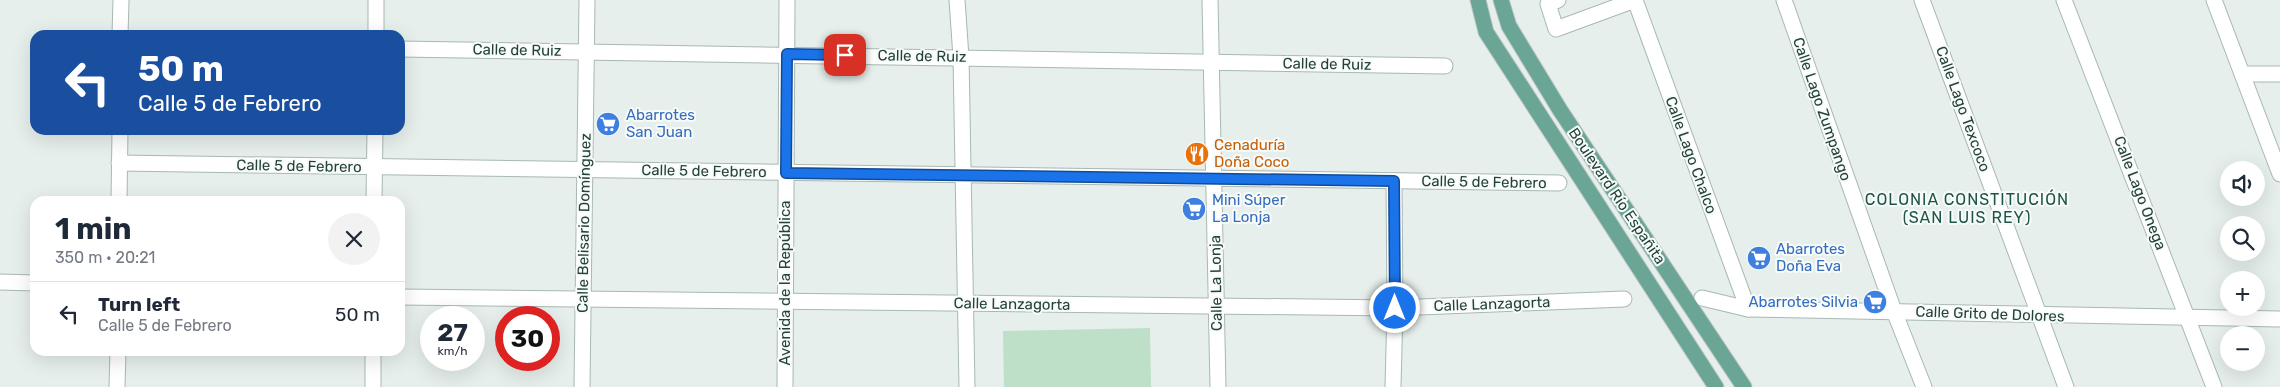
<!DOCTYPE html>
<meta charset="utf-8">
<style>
body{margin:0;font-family:Rubik,sans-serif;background:#f2f2f3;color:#1f2937;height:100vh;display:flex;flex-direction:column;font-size:19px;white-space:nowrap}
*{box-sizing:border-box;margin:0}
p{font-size:16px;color:#747a83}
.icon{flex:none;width:28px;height:28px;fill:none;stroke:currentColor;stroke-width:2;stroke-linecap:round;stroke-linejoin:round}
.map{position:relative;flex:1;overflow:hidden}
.drawer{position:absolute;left:30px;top:196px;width:375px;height:160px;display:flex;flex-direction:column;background:#fff;border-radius:15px;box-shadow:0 5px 20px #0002}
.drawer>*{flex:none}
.hud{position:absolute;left:30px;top:30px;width:375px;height:105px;border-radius:15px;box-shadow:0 5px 20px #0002;background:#1a4fa0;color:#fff;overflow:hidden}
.fabs{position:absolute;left:2220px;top:161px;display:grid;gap:10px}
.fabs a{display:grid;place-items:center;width:45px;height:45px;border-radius:50%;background:#fff;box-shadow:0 5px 20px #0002;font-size:25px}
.speed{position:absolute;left:420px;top:306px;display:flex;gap:10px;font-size:25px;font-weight:700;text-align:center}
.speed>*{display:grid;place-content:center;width:65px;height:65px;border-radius:50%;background:#fff;box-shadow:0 5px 20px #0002;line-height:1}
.speed small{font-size:12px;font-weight:400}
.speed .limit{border:8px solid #d22;background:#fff;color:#111}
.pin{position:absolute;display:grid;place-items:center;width:42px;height:42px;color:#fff;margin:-21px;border-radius:10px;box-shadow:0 2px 8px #0006}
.me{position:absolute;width:55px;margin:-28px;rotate:0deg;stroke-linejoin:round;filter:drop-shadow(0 0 4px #0008)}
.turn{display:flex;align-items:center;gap:18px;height:105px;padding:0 25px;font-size:22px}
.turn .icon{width:65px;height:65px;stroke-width:2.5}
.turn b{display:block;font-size:35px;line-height:42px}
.round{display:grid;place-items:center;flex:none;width:52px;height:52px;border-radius:26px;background:#f2f2f3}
.overview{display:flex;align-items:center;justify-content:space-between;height:85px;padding:0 25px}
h1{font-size:30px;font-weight:700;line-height:38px}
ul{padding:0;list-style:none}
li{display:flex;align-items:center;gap:15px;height:65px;padding:0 25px;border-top:1px solid #e0e1e3}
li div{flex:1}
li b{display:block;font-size:19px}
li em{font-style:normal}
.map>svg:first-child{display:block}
.green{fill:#bfe0c8}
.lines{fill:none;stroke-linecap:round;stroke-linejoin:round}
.minor-casing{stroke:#a8b8b2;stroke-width:17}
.major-casing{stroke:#c2cac8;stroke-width:17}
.minor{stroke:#fff;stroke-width:15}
.major{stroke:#6aa596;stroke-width:15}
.route-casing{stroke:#114b97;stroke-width:12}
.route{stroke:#1a73e8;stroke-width:9}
.labels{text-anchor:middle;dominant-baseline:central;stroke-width:4;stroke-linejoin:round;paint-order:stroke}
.street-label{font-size:15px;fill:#24423a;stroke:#f7fbf9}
.shop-label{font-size:15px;fill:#366cbe;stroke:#f7fbf9;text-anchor:start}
.food-label{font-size:15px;fill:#c56008;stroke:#f7fbf9;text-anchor:start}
.neighbourhood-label{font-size:16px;letter-spacing:1px;fill:#1f5548;stroke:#f7fbf9}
</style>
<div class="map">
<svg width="2280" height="387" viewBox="0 0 2280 387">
<rect width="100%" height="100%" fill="#e6efeb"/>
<path class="green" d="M1150,328L1151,387H1004L1003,331Z"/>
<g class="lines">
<g class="minor-casing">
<g id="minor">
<path d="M957,0L961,57L967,387"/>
<path d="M1210,0L1218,387"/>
<path d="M1558,0L1548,4L1556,29L1635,0"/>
<path d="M1635,0L1748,309"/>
<path d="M1784,0L1894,311L1924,387"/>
<path d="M1922,0L2066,387"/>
<path d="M2064,0L2214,387"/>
<path d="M2214,0L2280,174"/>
<path d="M120,35L121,0"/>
<path d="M376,35V0"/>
<path d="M400,49L1445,66"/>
<path d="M2242,74H2280"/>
<path d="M119,163L1559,183"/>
<path d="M119,201L120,130"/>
<path d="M374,201L375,130"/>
<path d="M0,282L35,283"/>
<path d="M400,297L1395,308L1624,299"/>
<path d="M1702,298L1748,309L2280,319"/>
<path d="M117,387L118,351"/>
<path d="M373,387V351"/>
<path d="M582,387L587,0"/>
<path d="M785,387L787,0"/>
<path d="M1393,387L1395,308L1394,181"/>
</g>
</g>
<g class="major-casing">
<g id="major">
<path d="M1478,0L1486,32L1716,387"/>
<path d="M1501,0L1509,26L1560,110L1744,387"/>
</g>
</g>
<use href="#minor" class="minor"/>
<use href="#major" class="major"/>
</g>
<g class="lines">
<g class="route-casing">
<path id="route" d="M845,55L787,54L786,173L1394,181L1395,308"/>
</g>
<use href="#route" class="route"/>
</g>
<defs>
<g id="supermarket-disc" transform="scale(1.25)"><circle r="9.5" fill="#3f7fe0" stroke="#f7fbf9"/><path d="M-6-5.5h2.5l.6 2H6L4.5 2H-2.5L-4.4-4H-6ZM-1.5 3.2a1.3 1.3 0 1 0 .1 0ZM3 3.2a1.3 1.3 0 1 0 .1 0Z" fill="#fff"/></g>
<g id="restaurant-disc" transform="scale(1.25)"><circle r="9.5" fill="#e8710a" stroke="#f7fbf9"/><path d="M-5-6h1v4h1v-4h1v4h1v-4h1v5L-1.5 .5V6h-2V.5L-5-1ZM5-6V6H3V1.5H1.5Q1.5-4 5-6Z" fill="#fff"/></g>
</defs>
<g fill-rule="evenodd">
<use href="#supermarket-disc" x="608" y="124"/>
<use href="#restaurant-disc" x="1197" y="154"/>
<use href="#supermarket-disc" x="1194" y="209"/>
<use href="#supermarket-disc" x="1759" y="258"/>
<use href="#supermarket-disc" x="1875" y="302"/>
</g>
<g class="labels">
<g class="street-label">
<text transform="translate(517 50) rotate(1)">Calle de Ruiz</text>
<text transform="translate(922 56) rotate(1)">Calle de Ruiz</text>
<text transform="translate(1327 64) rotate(1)">Calle de Ruiz</text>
<text transform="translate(1822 109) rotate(71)">Calle Lago Zumpango</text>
<text transform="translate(1963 109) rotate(70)">Calle Lago Texcoco</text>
<text transform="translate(1691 155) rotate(70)">Calle Lago Chalco</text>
<text transform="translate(299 166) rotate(1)">Calle 5 de Febrero</text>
<text transform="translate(704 171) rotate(1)">Calle 5 de Febrero</text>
<text transform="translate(1484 182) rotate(1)">Calle 5 de Febrero</text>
<text transform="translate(2140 193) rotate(69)">Calle Lago Onega</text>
<text transform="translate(1617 196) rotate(56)">Boulevard Río Españita</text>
<text transform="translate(584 223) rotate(-89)">Calle Belisario Domínguez</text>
<text transform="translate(785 283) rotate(-90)">Avenida de la República</text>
<text transform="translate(1216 283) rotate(-91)">Calle La Lonja</text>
<text transform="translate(1012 304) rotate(1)">Calle Lanzagorta</text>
<text transform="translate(1492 304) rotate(-2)">Calle Lanzagorta</text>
<text transform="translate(1990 314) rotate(2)">Calle Grito de Dolores</text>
</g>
<g class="shop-label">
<text x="626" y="115">Abarrotes<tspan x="626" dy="17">San Juan</tspan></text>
<text x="1212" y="200">Mini Súper<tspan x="1212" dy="17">La Lonja</tspan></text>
<text x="1776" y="249">Abarrotes<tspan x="1776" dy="17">Doña Eva</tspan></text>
<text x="1858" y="302" text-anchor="end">Abarrotes Silvia</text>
</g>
<g class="food-label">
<text x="1214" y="145">Cenaduría<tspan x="1214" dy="17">Doña Coco</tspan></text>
</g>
<g class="neighbourhood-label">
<text x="1967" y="199">COLONIA CONSTITUCIÓN<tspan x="1967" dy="18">(SAN LUIS REY)</tspan></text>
</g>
</g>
</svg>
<div class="fabs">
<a><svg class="icon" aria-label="sound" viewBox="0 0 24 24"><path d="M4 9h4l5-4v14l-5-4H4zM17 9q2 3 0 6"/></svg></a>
<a><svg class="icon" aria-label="search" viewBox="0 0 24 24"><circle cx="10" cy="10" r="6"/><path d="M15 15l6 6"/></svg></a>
<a>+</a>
<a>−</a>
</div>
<div class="speed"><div>27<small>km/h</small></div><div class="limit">30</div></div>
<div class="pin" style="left:845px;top:55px;background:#d93025"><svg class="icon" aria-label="arrive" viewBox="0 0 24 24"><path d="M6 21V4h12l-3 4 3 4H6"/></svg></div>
<svg class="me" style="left:1395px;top:308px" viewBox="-20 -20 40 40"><circle r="17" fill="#1a73e8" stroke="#fff" stroke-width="3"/><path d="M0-11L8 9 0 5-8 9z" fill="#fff"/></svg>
<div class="hud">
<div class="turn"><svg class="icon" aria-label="left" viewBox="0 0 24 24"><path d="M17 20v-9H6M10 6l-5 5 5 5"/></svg><div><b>50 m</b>Calle 5 de Febrero</div></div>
</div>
<section class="drawer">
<div class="overview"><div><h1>1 min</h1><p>350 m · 20:21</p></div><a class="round"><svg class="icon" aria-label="close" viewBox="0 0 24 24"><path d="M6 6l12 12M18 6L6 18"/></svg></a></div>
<ul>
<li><svg class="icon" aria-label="left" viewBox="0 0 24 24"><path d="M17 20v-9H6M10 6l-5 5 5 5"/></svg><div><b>Turn left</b><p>Calle 5 de Febrero</p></div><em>50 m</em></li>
</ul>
</section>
</div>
